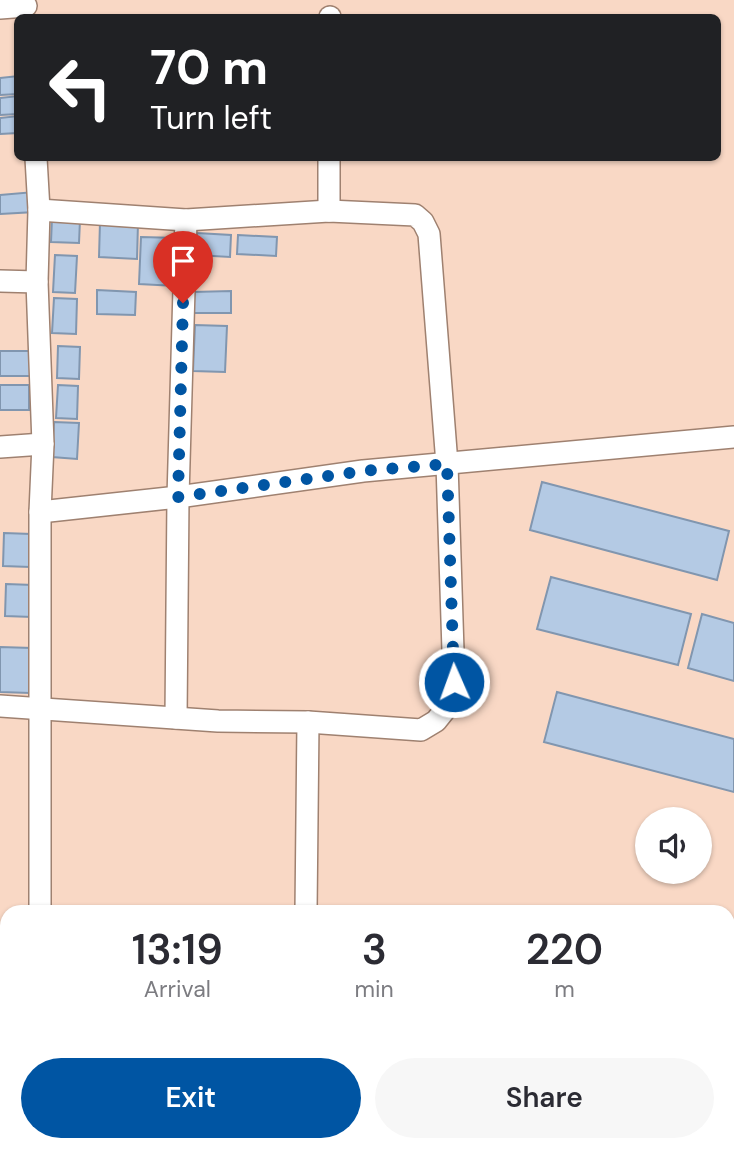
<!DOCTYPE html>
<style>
body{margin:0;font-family:"DM Sans",sans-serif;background:#f7f7f7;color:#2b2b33;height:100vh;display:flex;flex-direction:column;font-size:26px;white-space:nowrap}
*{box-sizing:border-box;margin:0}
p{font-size:23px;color:#7c7c81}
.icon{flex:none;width:38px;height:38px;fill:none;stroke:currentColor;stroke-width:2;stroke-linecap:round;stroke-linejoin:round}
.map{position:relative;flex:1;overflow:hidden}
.panel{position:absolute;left:0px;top:905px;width:735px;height:247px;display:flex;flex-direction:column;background:#fff;border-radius:21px 21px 0 0;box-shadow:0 2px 5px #0004}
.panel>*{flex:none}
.guide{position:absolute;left:14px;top:14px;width:707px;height:147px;border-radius:10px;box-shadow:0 2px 5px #0004;background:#202124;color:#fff;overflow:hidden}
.buttons{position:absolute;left:635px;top:807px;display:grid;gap:14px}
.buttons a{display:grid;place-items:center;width:77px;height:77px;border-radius:50%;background:#fff;box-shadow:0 2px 5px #0004;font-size:35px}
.pin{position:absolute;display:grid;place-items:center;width:60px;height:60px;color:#fff;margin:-72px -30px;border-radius:50% 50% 50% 0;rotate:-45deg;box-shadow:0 0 7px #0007}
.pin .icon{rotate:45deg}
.me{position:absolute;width:77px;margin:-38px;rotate:358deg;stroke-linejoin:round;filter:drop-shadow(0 0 5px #0008)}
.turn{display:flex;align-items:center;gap:24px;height:147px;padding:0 21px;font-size:32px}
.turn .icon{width:91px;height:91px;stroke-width:2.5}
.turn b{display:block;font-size:49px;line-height:60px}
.eta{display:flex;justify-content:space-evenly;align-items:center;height:119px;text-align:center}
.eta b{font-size:42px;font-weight:600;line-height:49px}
.action{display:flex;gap:14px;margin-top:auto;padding:14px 21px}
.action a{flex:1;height:80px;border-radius:42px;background:#0055a3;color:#fff;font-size:28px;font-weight:600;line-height:80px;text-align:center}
.action a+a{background:#f7f7f7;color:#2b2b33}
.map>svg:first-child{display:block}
.building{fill:#b4cae4;stroke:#8196af;stroke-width:2}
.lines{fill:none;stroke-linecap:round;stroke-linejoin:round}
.minor-casing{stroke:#9f8170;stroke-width:24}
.minor{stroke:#fff;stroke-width:21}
.route{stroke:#0055a3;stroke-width:12;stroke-dasharray:0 21.6}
</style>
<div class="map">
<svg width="734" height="1150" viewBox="0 0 734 1150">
<rect width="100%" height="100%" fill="#f9d8c5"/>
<g class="building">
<path d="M18,76V94L0,95V78Z"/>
<path d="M18,96V114L0,115V98Z"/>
<path d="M18,116V133L0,134V118Z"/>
<path d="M34,192L35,212L0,214V195Z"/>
<path d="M52,218L80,220L79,243L51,242Z"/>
<path d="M100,222L138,223L137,259L99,257Z"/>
<path d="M197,233L231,235L230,257L196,255Z"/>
<path d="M238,235L277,237L276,256L237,254Z"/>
<path d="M141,237L178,238L176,286L139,284Z"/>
<path d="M55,255L77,256L75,293L53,292Z"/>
<path d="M97,290L136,292L135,315L97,314Z"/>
<path d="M231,291V313H194L193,292Z"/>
<path d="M54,298L77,299L76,334L52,333Z"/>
<path d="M195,325L227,326L225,372L193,371Z"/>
<path d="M58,346L80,347L79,379L57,378Z"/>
<path d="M0,351H31L32,376H0Z"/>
<rect x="0" y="385" width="29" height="25"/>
<path d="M58,385L78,386L77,419L56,418Z"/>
<path d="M54,422L79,423L77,459L52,457Z"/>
<path d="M542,482L729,531L717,580L530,530Z"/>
<path d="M4,533L31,534L30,567L3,566Z"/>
<path d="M551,577L691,614L678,665L537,629Z"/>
<path d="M6,584L33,585L32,617L5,616Z"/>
<path d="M702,614L734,623V681L688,668Z"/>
<path d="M0,647L32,648L30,693L0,692Z"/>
<path d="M557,692L734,739V792L544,742Z"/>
<path d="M0,982H4L5,1018H0Z"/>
<path d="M539,1144H689L690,1150H539Z"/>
</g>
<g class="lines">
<g class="minor-casing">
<g id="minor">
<path d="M0,8L26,6"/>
<path d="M330,18V17"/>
<path d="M36,158L39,210L37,282"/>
<path d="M329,211V158"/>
<path d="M0,281L37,282L43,444L40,512V912"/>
<path d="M0,447L43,444"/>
<path d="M40,512L178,497L363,471L734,437"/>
<path d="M0,706L218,721L308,722L421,730L436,721L452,701L454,682L447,464L429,234L423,222L415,215L329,211L186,220L39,210"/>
<path d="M176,718L178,497L186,220"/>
<path d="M306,912L308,722"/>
<path d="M175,1144V1150"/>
<path d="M528,1144L529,1150"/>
<path d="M700,1144V1150"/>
<path d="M36,1150V1144"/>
<path d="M300,1150V1144"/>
</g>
</g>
<use href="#minor" class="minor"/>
</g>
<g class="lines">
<path class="route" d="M183,303L178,497L363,471L447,464L454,682"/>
</g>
</svg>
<div class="buttons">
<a><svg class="icon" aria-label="sound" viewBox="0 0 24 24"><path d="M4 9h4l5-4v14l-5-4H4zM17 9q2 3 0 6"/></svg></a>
</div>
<div class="pin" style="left:183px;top:303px;background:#d93025"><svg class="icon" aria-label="arrive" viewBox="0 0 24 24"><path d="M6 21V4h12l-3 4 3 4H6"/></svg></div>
<svg class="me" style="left:454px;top:682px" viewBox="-20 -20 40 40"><circle r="17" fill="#0055a3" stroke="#fff" stroke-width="3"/><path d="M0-11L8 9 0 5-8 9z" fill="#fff"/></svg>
<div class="guide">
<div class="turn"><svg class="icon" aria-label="left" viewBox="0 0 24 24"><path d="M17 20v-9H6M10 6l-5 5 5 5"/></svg><div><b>70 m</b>Turn left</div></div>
</div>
<section class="panel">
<div class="eta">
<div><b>13:19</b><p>Arrival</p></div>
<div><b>3</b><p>min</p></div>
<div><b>220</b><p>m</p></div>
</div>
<div class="action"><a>Exit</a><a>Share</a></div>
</section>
</div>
